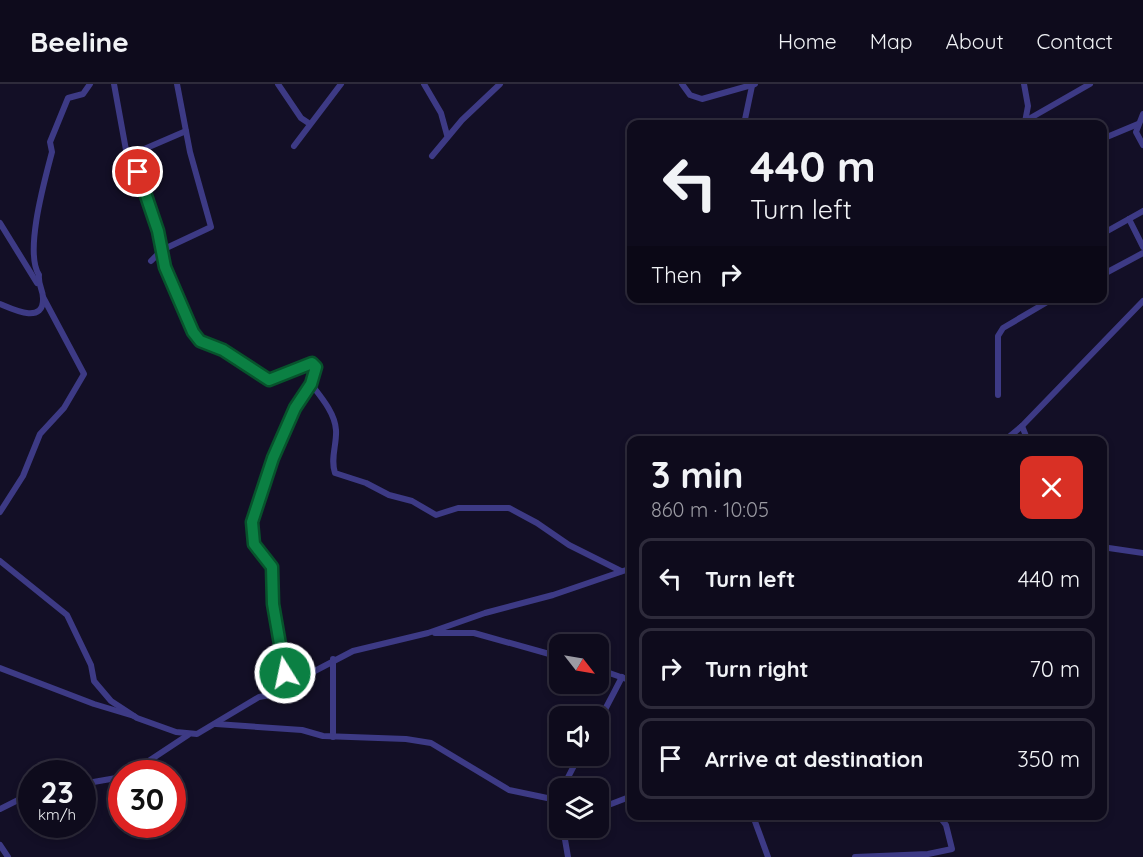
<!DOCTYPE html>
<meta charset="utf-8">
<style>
body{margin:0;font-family:Quicksand,sans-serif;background:#1c1929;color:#f1f3f6;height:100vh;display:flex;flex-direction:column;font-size:22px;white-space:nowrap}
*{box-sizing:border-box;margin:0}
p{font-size:20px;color:#9b9ba3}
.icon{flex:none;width:33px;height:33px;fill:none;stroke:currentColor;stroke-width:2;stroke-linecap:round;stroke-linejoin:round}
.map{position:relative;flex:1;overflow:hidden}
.sheet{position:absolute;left:627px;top:352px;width:480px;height:384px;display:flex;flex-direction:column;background:#0e0b1c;border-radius:12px;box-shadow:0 3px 9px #0003,0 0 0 2px #2e2b3b}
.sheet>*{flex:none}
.banner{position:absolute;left:627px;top:36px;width:480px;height:183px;border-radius:12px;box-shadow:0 3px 9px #0003,0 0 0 2px #2e2b3b;background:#0e0b1c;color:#f1f3f6;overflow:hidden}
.needle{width:39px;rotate:121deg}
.tools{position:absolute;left:549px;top:550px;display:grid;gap:12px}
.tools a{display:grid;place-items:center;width:60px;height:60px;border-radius:12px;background:#0e0b1c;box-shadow:0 3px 9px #0003,0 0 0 2px #2e2b3b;font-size:30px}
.speed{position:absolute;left:18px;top:676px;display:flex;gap:12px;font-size:30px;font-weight:700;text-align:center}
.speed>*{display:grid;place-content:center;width:78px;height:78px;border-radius:50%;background:#0e0b1c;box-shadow:0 3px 9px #0003,0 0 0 2px #2e2b3b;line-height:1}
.speed small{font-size:15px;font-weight:400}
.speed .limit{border:9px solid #d22;background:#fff;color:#111}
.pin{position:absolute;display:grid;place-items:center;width:51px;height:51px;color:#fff;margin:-26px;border:3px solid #fff;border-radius:50%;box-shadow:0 2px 6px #0007}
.me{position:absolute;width:66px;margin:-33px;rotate:350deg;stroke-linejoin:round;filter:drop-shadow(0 0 4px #0008)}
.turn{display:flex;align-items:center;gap:21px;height:126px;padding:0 24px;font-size:27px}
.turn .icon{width:78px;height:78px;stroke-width:2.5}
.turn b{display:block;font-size:42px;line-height:51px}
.then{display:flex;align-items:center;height:57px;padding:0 24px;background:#0003;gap:12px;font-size:22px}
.round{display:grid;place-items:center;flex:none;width:63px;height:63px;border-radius:12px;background:#1c1929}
.head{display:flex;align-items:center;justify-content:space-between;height:102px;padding:0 24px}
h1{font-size:36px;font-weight:700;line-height:45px}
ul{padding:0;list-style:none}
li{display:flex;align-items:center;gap:18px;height:81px;margin:0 12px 9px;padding:0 12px;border:3px solid #2e2b3b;border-radius:12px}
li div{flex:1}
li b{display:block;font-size:22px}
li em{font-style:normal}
header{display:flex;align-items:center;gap:36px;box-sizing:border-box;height:84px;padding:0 30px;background:#0e0b1c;border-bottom:2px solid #2e2b3b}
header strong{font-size:28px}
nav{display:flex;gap:33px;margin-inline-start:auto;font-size:21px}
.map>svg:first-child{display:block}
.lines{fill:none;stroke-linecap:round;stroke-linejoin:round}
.street{stroke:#3d3a85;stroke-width:6}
.route-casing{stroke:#07532c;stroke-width:15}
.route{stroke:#0b8043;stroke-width:10}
</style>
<header>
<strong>Beeline</strong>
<nav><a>Home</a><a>Map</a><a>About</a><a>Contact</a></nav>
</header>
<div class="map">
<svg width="1143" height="773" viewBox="0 0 1143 773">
<rect width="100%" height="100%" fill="#130f26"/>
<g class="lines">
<g class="street">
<path d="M114,0L126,66L138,88L158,147L171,200L193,248L200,257L223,266L269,296L306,280H314L311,300C321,313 335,329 336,346C337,360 330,375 335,389L366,399L389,411L412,417L436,431L458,424H509L537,439L569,461L621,487"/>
<path d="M278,0L301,34L310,40"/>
<path d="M424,0L441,29L447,51"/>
<path d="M682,0L690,11L702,15L755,0"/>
<path d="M1024,0L1028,22L1025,38"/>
<path d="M1143,30L1136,48L1143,61"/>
<path d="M744,40L752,2"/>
<path d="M1020,40L1090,0"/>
<path d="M1102,55L1138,40"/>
<path d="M294,62L341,0"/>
<path d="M128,72L186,47"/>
<path d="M432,72L462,36L500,0"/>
<path d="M1129,135L1143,163"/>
<path d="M0,139L37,199"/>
<path d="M1102,150L1143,127"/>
<path d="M151,177L162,166L211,143L190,68L177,0"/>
<path d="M1102,191L1143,169"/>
<path d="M0,220C12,225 44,241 43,214C43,205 38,202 39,191C24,168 45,95 52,68L50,58L68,14L83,10L90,0"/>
<path d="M998,311V252L1003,244L1054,214"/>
<path d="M1022,342L1028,357"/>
<path d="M1004,357L1022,342L1143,217"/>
<path d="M0,428L23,392L40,350L64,324L84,290L43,213"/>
<path d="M1102,463L1143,469"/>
<path d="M0,477L67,531L91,581L94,597L111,617L137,634L176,648L197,650L259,613L281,609L288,601L353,567L428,549L485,529L553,511L632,484"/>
<path d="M435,549H474L560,573"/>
<path d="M333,575V653"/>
<path d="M0,584L94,620L134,632"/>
<path d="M598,585L632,597"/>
<path d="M288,601L276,537L272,481L254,460L252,438L257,415L290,334L311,300"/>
<path d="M598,639L622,593"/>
<path d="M216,640L302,646L323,652L406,655L431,659L509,706L552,715L558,720L560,727"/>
<path d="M129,690L188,651"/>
<path d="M82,700L122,693"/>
<path d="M562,705L579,672"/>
<path d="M0,725L32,709"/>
<path d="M598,725L632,712"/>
<path d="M753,732L768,773"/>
<path d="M563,744L568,773"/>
<path d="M0,761L8,773"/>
<path d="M855,773L928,770L952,765L946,741L939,732"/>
</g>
</g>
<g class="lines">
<g class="route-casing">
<path id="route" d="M138,88L158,147L165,183L193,248L200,257L223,266L269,296L312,279L316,283L311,300L295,324L273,374L252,438L254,460L272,483L273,520L285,589"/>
</g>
<use href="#route" class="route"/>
</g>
</svg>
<div class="tools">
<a><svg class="needle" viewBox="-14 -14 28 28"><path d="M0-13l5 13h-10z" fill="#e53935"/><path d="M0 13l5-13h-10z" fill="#9b9ba3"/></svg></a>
<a><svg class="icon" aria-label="sound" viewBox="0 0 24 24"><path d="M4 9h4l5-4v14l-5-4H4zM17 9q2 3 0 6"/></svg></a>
<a><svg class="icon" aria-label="layers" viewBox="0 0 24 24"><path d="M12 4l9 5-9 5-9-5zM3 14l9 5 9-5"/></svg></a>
</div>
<div class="speed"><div>23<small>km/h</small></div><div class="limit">30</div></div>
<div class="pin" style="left:138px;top:88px;background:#d93025"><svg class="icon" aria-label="arrive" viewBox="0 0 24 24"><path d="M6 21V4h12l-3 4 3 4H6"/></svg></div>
<svg class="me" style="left:285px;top:589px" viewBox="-20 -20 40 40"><circle r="17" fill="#0b8043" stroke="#fff" stroke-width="3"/><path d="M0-11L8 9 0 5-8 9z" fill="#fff"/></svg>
<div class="banner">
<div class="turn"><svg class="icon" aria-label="left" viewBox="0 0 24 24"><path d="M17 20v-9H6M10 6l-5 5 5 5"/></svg><div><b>440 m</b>Turn left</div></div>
<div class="then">Then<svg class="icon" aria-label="right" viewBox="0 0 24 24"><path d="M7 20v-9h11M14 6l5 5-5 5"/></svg></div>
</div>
<section class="sheet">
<div class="head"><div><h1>3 min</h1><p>860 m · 10:05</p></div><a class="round" style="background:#d93025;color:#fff"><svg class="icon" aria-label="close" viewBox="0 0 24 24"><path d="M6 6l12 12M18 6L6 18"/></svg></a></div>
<ul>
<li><svg class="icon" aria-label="left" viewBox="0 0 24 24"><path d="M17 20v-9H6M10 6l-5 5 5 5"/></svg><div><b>Turn left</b></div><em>440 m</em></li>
<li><svg class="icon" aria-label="right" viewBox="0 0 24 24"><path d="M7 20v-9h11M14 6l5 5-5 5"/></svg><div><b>Turn right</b></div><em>70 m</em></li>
<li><svg class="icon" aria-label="arrive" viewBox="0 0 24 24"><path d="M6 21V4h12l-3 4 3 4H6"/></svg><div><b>Arrive at destination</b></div><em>350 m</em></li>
</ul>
</section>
</div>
